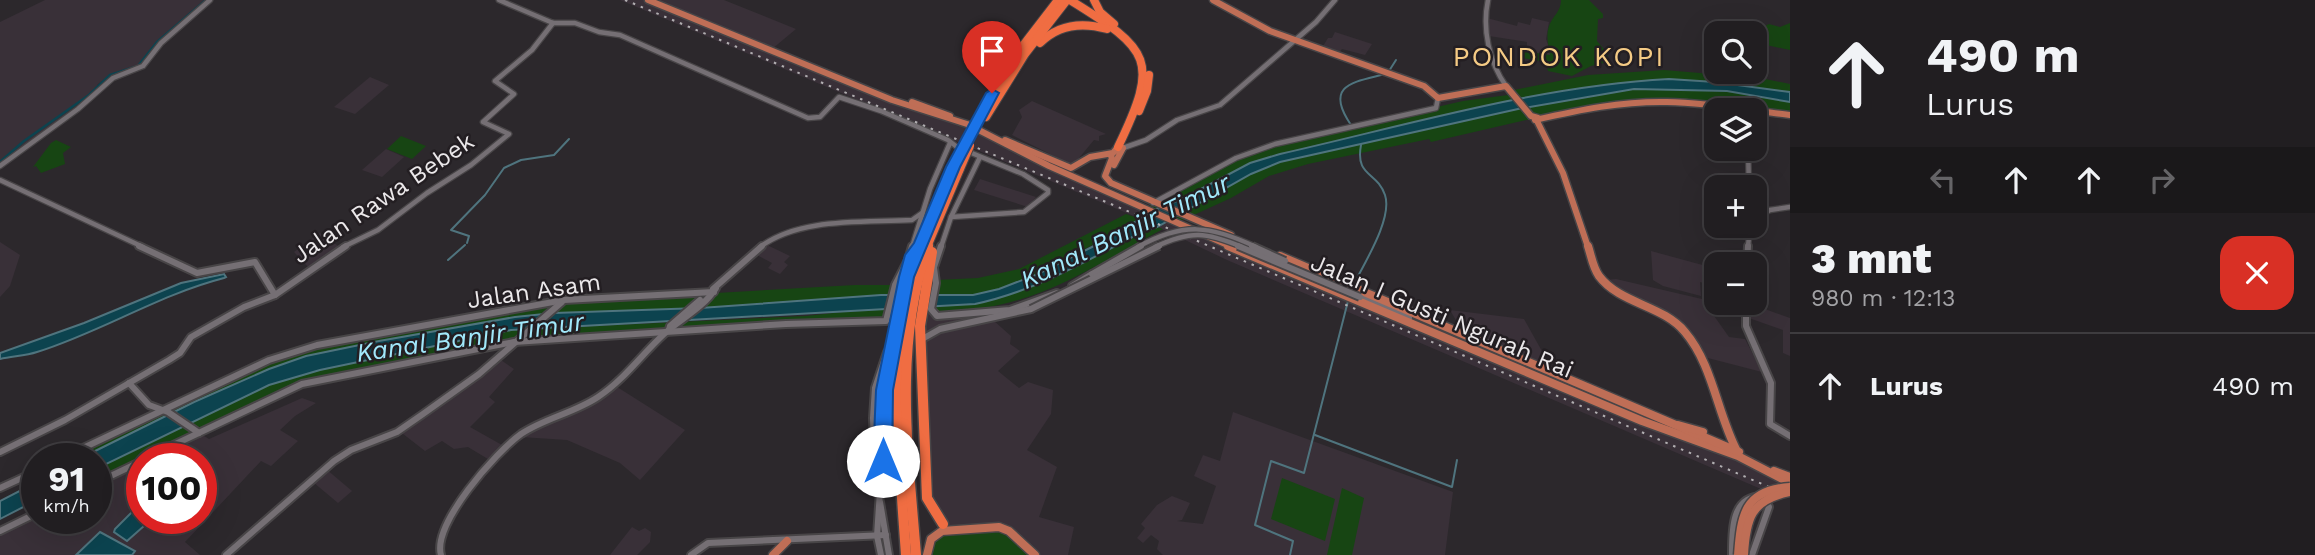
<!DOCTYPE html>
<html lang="id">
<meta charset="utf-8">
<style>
body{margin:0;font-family:"Work Sans",sans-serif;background:#2d2b2e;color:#f1f3f6;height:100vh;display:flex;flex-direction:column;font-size:26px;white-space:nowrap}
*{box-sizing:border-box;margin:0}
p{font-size:23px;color:#a2a2a5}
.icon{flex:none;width:38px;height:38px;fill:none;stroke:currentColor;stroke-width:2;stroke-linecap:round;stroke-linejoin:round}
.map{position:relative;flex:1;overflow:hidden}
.sheet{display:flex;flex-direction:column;background:#211e21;width:525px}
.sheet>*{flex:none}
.hud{background:#211e21;color:#f1f3f6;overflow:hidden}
.fabs{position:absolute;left:1704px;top:21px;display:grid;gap:14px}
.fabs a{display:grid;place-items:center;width:63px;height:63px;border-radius:14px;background:#211e21;box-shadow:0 7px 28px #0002,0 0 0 2px #3e3c3f;font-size:35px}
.speed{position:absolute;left:21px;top:443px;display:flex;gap:14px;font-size:35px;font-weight:700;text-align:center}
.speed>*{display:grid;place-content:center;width:91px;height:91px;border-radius:50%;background:#211e21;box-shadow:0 7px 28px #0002,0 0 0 2px #3e3c3f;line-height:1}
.speed small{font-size:18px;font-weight:400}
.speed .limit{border:10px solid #d22;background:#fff;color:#111}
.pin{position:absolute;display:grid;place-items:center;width:60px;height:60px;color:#fff;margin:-72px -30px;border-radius:50% 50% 50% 0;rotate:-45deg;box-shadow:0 0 7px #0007}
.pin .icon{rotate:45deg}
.me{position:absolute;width:77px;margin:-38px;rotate:0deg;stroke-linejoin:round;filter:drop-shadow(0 0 5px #0008)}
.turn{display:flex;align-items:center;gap:24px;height:147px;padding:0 21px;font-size:32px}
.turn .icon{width:91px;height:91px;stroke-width:2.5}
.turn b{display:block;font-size:49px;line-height:60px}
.lanes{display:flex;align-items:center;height:66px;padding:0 21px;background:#0003;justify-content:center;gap:35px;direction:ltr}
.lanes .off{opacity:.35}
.round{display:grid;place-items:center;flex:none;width:74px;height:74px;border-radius:21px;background:#2d2b2e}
.overview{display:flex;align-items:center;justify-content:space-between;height:119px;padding:0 21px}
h1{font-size:42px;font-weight:800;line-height:52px}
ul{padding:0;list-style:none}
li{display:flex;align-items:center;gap:21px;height:105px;padding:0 21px;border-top:2px solid #3e3c3f}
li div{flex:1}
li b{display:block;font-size:26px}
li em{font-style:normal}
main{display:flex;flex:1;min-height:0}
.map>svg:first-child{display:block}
.built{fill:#393038}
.green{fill:#174513}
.water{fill:#0c434f;stroke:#4f747e;stroke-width:2}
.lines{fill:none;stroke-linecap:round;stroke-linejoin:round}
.stream{stroke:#4f747e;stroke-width:2}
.canal{stroke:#0c434f;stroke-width:2.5}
.minor-far1-casing{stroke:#484547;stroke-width:7}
.minor-casing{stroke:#484547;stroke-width:10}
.major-far1-casing{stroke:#484547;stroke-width:9}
.major-casing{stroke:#484547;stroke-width:11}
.highway-far1-casing{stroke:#484547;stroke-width:10}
.highway-casing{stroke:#484547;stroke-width:13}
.minor-far1{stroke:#756f74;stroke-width:4.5}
.minor{stroke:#756f74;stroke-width:6}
.major-far1{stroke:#bf6e56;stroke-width:6}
.major{stroke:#bf6e56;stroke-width:8}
.highway-far1{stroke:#f06d42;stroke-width:8}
.highway{stroke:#f06d42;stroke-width:10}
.rail{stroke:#b1aeb1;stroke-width:2;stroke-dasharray:2.5 6;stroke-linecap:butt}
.minor-bridge-far1-casing{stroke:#484547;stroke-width:7;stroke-linecap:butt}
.minor-bridge-casing{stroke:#484547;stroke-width:10;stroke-linecap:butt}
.major-bridge-casing{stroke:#484547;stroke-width:11;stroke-linecap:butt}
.highway-bridge-casing{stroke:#484547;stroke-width:10;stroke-linecap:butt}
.minor-bridge-far1{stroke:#756f74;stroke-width:4.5}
.minor-bridge{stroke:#756f74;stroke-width:6}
.major-bridge{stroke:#bf6e56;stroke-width:8}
.highway-bridge{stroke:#f06d42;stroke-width:8}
.route{fill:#1a73e8;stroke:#114b97;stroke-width:2}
.labels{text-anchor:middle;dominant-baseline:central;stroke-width:5;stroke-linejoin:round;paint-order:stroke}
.street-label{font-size:24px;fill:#ebe8ea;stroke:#231e22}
.water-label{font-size:26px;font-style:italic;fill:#a1e8fb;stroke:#231e22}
.quarter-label{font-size:28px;letter-spacing:2px;fill:#f5cb85;stroke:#231e22}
</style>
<main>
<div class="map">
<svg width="1790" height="555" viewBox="0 0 1790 555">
<rect width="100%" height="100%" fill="#2c282c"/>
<g class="built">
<path d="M45,0H206L189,13L187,20L155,44L136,68L111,75L98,84L90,95L0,165V22Z"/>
<path d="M620,0H648L773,52L985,133L989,139L1269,269L1471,353L1738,456L1790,483L1775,495L1227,260L1141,219Z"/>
<path d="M656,0H724L796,29L772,49Z"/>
<path d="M1487,18L1517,26L1518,22L1530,25L1532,18L1549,22L1546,39L1552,57L1527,51V42L1489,36Z"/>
<path d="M1335,32L1372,44L1365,55L1342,49L1338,54L1322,48L1328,38H1332Z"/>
<path d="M370,77L389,85L355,114L334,107Z"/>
<path d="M1032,101L1106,134L1099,136V141L1094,140L1074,164H1070L1012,135L1022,117L1019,110Z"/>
<path d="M386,149L404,157L382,177L362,170Z"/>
<path d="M980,179L1036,197L1028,207L974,190Z"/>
<path d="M320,233L341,248L310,269L294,252Z"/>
<path d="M0,242L20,255L10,286L0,297Z"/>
<path d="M767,245L790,256L784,262L788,265L780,274L768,268L772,263L755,254Z"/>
<path d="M1651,251L1717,269V287L1700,282L1701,296L1663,286L1653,280Z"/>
<path d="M1616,279L1702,299L1729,337L1745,339L1762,372L1704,357L1676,323L1606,280Z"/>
<path d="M1748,303L1790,318V356L1783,353V330L1746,317Z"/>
<path d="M1450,310L1524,319L1552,369L1464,334Z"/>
<path d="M932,312L985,313L1011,336L1010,344L1020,351L998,371L1019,388L1028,382L1053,390L1051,414L1027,450L1057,467L1039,517L1074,527L1068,555H1035L949,528L943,524L931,502L924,328L927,314Z"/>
<path d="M498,358L514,369L489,397L495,402L470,427L502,445L488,459L468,447L454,449L442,441L425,451L398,430Z"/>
<path d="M614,385L685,430L640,480L620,463L567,440L521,437L574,411Z"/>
<path d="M302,398L316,403L295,416L280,430L298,441L271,466L261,461L185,542L200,555H0V531L37,513V518H96V483L142,461V518H201V458H146L199,433L209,439Z"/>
<path d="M1233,412L1453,492L1445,555H1163L1157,549L1159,541L1151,535L1143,543L1137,538L1145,528L1141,524L1157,505L1172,496L1190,503L1182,520L1177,521L1203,524L1216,486L1194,476L1203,455L1220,461Z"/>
<path d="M326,469L352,491L338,503L313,482Z"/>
<path d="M632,527L639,531L645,528L651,532L650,542L637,555H610Z"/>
</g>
<g class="green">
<path d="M1561,0H1589L1603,14V18L1598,19L1597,41L1608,54V62L1591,66L1572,76L1548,71L1546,62L1523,58L1522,51L1550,55C1548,45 1546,35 1549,26C1553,15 1561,12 1561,0Z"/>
<path d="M1790,23V50L1766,45L1759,41V39L1769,33L1763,27L1769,24L1780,27Z"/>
<path d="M1664,70L1760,78L1790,84V112L1700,102L1603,106L1601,104L1536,119L1509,91L1588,75Z"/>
<path d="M1508,95L1514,101L1280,154L1250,163L1149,214L1142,211L1153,203L1231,161L1275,144L1463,101Z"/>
<path d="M1521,108L1535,120H1526L1431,142L1429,139L1308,164L1269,176L1231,198L1172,225L1166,222L1251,174L1280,162Z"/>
<path d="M401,136L426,146L412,159L387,149Z"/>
<path d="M56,140L71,147L63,153L65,164L41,173L36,166L33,167L51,143Z"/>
<path d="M1126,214L1141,219L1038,274L999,289L973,295H935L936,280L978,278L1019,269Z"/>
<path d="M1157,227L1163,229C1081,273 1035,309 937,313L932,307L975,304L1048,281L1142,232Z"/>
<path d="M855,285H895L892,295L700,308L716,293Z"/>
<path d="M702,294L685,308L515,317L306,356L269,369L194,402L81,458H62L292,352L564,300Z"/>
<path d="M890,307L887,319L531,341L309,382L96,483V469L99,468L269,385L320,370L511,330L806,316Z"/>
<path d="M1282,478L1335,499L1325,541L1271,519Z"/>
<path d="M1342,488L1364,498L1352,555H1327Z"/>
<path d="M1003,528L1035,555H927L939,532Z"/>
</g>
<g class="water">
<path d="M1669,79L1715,82L1790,92V102L1727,91L1634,89L1518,109L1280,162L1251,174L1157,227L1142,232C1088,260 1036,291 975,304L511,330L320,370L269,385L96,469V458H81L194,402L269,369L306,356L379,341L515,317L554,313L700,308L881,295H973L999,289L1038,274L1096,245L1157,209L1184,198L1250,163L1280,154C1408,125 1538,86 1669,79Z"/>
<path d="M224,274L226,277L224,278C158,295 101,332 37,352C25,356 12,356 0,359V353L84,323L181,283Z"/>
<path d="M37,482V500L0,519V501Z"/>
<path d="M142,502V518H153L127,541L114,532L115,529Z"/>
<path d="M100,532L135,551L132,555H76Z"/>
</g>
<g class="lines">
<g class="stream">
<path d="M1389,71L1396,60"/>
<path d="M1351,125C1323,84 1355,82 1385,74"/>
<path d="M467,243L469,236L451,230L485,195L504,168L521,160L554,155L569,139"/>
<path d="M448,260L465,245"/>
<path d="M1353,286C1363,265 1393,219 1385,195C1377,171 1355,177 1361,145"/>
<path d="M1315,435L1452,487L1457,460"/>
<path d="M1290,555L1293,541L1255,525L1271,461L1304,473L1348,301"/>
</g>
<path class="canal" d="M0,162L24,141L89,95L110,75L138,66L157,42L206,0"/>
<g class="minor-far1-casing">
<g id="minor-far1">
<path d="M499,0L553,23H575L599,32L620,35L808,118L820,117L839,97L881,111L948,140L957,147L1023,174L1048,190V193L1024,212L951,217"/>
<path d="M1488,0C1482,29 1489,62 1506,86"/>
<path d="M1123,148L1146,140L1177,120L1220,105L1316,22L1335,0"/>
<path d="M1748,149L1749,187"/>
<path d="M0,166L78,109L113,78L143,66L161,43L210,0"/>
<path d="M0,180L143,247"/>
<path d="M1153,203L1236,158L1275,144L1436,108L1438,98"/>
<path d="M1755,218L1770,210L1790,207"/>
<path d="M343,247L378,230L427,193L471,165L509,134L483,122L514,94L495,81L532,50L553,23"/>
<path d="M760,247C800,217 864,223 912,220L922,213"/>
<path d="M912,247L930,189L950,143"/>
<path d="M941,247L951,217L980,157"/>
<path d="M1748,247L1750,226"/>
</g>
</g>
<g class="minor-casing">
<g id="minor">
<path d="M139,246L197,273L255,262L275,295"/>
<path d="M908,260L912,246"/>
<path d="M1747,264L1748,246"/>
<path d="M934,268L936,283L931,309L937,316L1010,310L1057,293"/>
<path d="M933,270L941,246"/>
<path d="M1072,286L1092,274"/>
<path d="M713,289L762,246"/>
<path d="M1360,297L1409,318"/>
<path d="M1746,303V326L1771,383L1770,424L1790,436"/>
<path d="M895,315L905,270"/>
<path d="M669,330L670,326L700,300"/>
<path d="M924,338L940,329L1031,309"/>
<path d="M129,383L149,405L168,412L199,433"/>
<path d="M0,452L65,420L169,360L180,353L191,337L244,307L275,295L346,246"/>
<path d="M62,458L269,360L317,345L564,300L714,292"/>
<path d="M146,458L302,384L514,342L786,324L886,321L895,285L909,258"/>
<path d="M96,483L142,461"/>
<path d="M0,488L37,471"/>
<path d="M880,502L889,555"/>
<path d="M0,531L37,513"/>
<path d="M226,555L334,461L351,450L397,432L423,414L479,374L562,302"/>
<path d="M441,555C432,524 496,452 521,434C545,418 574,413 598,397C624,380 642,354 664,334C682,318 703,308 716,288"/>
<path d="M691,555L708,543L886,535"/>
<path d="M881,555L877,536L880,491L875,473L873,418L875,388L887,352"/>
<path d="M1732,555C1732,530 1731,496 1763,496L1769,507L1752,555"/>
</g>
</g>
<g class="major-far1-casing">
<g id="major-far1">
<path d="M648,0L892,100L967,124L1049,166L1232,247"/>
<path d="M1213,0L1270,31L1424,86L1438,98L1506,86L1531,116L1538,118"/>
<path d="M912,102L950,116"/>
<path d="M1536,119L1563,173L1588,247"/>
<path d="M1535,120C1579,110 1622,101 1667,102C1709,103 1749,110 1790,115"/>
<path d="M1005,140L1071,168L1090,157L1113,153L1118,147L1123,148L1114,165"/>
<path d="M1110,154L1112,158L1105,176L1111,183L1231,235"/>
</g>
</g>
<g class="major-casing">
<g id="major">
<path d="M1228,246L1642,421L1738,456L1790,483"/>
<path d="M1588,246C1591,255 1593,268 1599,276C1620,304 1663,305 1685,332C1713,365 1717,413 1737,451"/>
<path d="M1280,256L1739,452"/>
<path d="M1678,425L1703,432"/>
<path d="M1774,471L1790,477"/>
<path d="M773,555L787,541"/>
<path d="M927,555L931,539L942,531L999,527L1009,531L1035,555"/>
</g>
</g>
<g class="highway-far1-casing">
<g id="highway-far1">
<path d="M1070,0C1151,50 1160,60 1118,147"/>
<path d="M1094,0L1100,12L1114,24"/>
<path d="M1040,43C1059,24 1082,22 1107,29"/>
<path d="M1139,111L1147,91L1149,75"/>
<path d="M980,114L1018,52L1058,0"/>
<path d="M986,117L1025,54L1067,0"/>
<path d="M920,247L953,167"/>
<path d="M927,247L960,169"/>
</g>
</g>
<g class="highway-casing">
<g id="highway">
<path d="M932,252L920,326L927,498L943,524"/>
<path d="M880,491L886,380L899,313"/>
<path d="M906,555C899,452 887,345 921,246"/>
<path d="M916,555C908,453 893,345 928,246"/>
</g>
</g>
<use href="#minor-far1" class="minor-far1"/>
<use href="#minor" class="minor"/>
<use href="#major-far1" class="major-far1"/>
<use href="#major" class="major"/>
<use href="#highway-far1" class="highway-far1"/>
<use href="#highway" class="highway"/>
<path class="rail" d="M625,0L1137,215L1790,496"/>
<g class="minor-bridge-far1-casing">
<g id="minor-bridge-far1">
<path d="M1138,247C1183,222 1210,225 1256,247"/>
<path d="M1155,247C1191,230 1206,232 1242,247"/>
</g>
</g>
<g class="minor-bridge-casing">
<g id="minor-bridge">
<path d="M1238,246L1360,297"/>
<path d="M1252,246L1285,261"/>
<path d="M1092,274L1141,246"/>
<path d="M1031,309L1159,246"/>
</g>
</g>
<g class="major-bridge-casing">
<g id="major-bridge">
<path d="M1738,555C1741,515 1744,490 1790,487"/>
<path d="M1744,555C1746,518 1751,500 1790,492"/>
</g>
</g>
<g class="highway-bridge-casing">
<g id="highway-bridge">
<path d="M953,167L980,114"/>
<path d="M960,169L970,146"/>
</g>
</g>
<use href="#minor-bridge-far1" class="minor-bridge-far1"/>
<use href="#minor-bridge" class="minor-bridge"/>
<use href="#major-bridge" class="major-bridge"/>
<use href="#highway-bridge" class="highway-bridge"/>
</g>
<path class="route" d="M992,89L999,93L960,167L914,277L893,390L892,461L889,467L883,470L876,467L873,461L876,390L899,277L905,255L914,243L946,167L986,93Z"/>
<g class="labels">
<g class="street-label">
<text transform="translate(383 198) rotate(-34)">Jalan Rawa Bebek</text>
<text transform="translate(534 291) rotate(-8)">Jalan Asam</text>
<text transform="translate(1442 316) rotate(23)">Jalan I Gusti Ngurah Rai</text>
</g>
<g class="water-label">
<text transform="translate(1125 231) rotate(-26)">Kanal Banjir Timur</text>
<text transform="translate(470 337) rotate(-8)">Kanal Banjir Timur</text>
</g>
<g class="quarter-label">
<text x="1559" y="56">PONDOK KOPI</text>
</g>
</g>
</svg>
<div class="fabs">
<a><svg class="icon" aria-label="search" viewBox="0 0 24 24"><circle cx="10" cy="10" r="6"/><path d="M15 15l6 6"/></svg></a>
<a><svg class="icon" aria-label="layers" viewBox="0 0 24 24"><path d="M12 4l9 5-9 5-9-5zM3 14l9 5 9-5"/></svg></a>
<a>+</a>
<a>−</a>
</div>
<div class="speed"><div>91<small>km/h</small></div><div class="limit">100</div></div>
<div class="pin" style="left:992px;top:93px;background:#d93025"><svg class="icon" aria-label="arrive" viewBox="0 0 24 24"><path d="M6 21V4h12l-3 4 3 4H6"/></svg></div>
<svg class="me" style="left:883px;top:461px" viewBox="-20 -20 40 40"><circle r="19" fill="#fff"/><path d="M0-13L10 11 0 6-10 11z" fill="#1a73e8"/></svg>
</div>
<section class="sheet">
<div class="hud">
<div class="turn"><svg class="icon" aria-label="ahead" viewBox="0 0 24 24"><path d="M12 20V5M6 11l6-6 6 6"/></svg><div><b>490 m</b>Lurus</div></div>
<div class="lanes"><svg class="icon off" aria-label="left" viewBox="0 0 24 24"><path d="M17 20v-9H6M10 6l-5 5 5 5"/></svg><svg class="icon" aria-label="ahead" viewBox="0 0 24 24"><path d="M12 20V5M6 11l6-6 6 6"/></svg><svg class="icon" aria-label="ahead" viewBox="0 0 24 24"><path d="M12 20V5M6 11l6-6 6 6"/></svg><svg class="icon off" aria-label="right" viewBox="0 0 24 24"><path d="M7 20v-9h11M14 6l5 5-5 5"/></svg></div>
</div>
<div class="overview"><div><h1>3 mnt</h1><p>980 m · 12:13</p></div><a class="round" style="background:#d93025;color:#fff"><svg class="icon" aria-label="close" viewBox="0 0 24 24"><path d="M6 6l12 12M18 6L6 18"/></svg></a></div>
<ul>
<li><svg class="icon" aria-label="ahead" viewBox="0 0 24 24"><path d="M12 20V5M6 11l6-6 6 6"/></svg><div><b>Lurus</b></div><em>490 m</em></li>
</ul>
</section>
</main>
